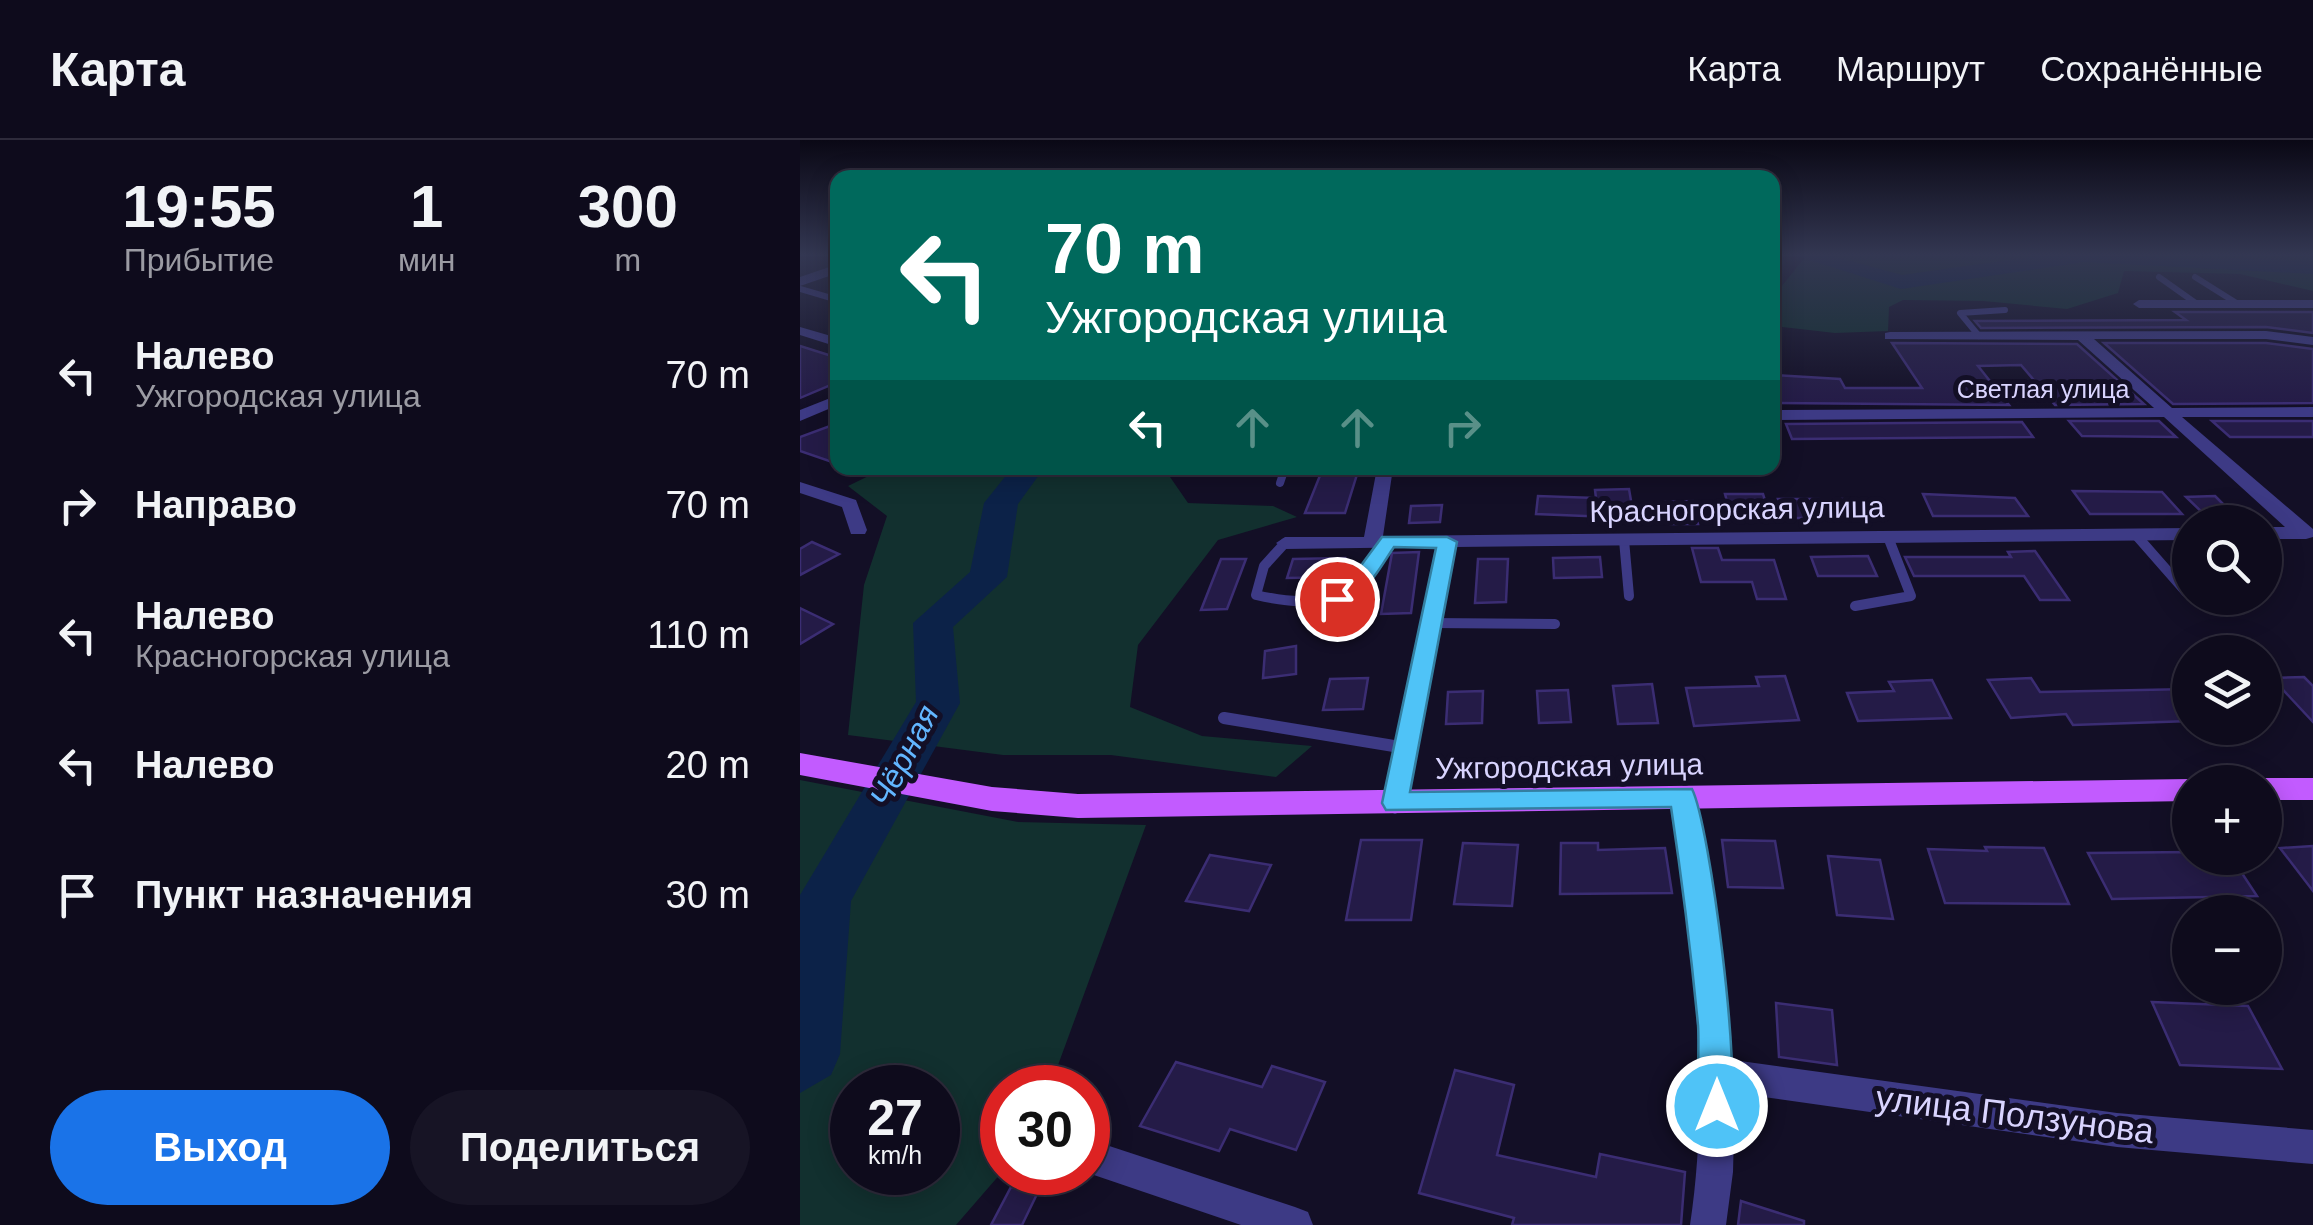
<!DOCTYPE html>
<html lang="ru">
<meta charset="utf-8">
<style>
body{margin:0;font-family:Arial,sans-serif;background:#171425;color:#f1f3f6;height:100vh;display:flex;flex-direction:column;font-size:38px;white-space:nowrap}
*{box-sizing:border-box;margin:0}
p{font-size:32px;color:#9b9ba3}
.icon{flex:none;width:55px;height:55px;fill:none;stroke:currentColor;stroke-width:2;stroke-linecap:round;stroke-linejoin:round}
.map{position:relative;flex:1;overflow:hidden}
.panel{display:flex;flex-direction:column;background:#0e0b1c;width:800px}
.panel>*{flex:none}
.hud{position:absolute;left:30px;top:30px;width:950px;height:305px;border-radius:20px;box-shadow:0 5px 25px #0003,0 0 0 2px #2e2b3b;background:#00695c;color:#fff;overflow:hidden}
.controls{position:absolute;left:1372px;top:365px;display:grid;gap:20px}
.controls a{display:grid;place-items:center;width:110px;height:110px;border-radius:50%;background:#0e0b1c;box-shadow:0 5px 25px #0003,0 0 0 2px #2e2b3b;font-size:50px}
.speed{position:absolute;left:30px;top:925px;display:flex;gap:20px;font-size:50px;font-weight:700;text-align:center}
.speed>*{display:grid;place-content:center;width:130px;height:130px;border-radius:50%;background:#0e0b1c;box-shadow:0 5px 25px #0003,0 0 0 2px #2e2b3b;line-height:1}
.speed small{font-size:25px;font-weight:400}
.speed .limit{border:15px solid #d22;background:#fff;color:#111}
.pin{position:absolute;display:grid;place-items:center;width:85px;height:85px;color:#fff;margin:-42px;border:5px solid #fff;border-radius:50%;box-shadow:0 2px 10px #0007}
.me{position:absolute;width:110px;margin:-55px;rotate:0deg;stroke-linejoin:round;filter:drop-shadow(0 0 8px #0008)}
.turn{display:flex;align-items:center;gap:35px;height:210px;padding:0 50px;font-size:45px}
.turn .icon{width:130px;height:130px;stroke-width:2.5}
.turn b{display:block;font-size:70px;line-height:85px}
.lanes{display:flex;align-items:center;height:95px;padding:0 50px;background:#0003;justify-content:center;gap:50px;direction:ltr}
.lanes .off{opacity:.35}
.eta{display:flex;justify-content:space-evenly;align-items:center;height:170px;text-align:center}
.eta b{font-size:60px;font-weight:600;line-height:70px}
.button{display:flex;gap:20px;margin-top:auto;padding:20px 50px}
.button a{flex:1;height:115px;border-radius:60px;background:#1a73e8;color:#fff;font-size:40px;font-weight:600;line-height:115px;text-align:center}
.button a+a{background:#171425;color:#f1f3f6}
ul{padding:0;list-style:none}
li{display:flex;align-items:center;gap:30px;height:130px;padding:0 50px}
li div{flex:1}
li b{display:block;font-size:38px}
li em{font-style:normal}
header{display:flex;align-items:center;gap:60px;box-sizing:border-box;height:140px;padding:0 50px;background:#0e0b1c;border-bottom:2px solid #2e2b3b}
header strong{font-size:48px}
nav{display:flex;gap:55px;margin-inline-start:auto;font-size:35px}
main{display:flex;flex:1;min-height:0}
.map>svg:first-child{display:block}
.green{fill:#12302f;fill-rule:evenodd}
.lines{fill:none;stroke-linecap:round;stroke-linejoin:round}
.river{fill:#0c2248;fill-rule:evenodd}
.building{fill:#241b47;stroke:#3b2d73;stroke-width:2.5}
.service-far3{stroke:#3d3a85;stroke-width:6}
.service-far2{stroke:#3d3a85;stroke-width:8}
.service-far1{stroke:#3d3a85;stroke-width:10}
.service{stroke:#3d3a85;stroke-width:12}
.minor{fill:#3d3a85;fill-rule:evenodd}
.tertiary{fill:#3d3a85;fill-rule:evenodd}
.primary{fill:#c25bff;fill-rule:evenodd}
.route{fill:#4fc3f7;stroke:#337fa1;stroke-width:2.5}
.labels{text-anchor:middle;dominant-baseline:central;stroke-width:10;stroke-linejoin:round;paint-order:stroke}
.far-street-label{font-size:25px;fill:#d9d4ff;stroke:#130f26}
.street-label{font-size:30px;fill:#d9d4ff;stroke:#130f26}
.water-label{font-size:32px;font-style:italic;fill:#62b6ff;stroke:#130f26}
.near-street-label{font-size:35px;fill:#d9d4ff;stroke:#130f26}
</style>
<header>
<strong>Карта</strong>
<nav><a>Карта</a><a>Маршрут</a><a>Сохранённые</a></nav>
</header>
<main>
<section class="panel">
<div class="eta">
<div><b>19:55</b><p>Прибытие</p></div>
<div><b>1</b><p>мин</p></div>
<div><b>300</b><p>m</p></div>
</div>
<ul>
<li><svg class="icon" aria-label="left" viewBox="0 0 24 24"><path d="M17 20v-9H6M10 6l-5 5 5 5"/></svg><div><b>Налево</b><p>Ужгородская улица</p></div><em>70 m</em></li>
<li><svg class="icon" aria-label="right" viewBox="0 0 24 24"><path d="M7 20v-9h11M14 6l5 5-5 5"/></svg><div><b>Направо</b></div><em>70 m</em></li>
<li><svg class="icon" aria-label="left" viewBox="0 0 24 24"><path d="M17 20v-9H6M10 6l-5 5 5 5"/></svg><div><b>Налево</b><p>Красногорская улица</p></div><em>110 m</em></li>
<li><svg class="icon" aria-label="left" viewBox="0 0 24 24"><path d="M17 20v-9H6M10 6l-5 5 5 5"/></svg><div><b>Налево</b></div><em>20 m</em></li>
<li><svg class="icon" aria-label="arrive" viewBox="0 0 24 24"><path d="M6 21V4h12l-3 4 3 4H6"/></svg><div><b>Пункт назначения</b></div><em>30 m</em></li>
</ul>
<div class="button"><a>Выход</a><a>Поделиться</a></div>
</section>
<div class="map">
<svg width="1513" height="1085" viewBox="0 0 1513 1085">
<rect width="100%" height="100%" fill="#130f26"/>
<g class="green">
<path d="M1513,115V151L1440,134L1324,131L1318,153L1267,169L1183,161L1103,160L1089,167L1088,191L1035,193L973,186V157L1006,116Z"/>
<path d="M85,328H375L368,334L388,363L473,366L497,377L418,400L338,505L330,567L402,596L512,606L476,637L311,615H203L48,595L64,445L87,376L48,346Z"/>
<path d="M0,640L218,682L346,685L250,947L202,948V1032L156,1085H0ZM52,948H138V1032H52Z"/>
</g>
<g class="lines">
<g class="river">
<path d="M994,115H1029L1102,135L1245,115L1513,120V134L1284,122L1101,149Z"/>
<path d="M212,328H244L218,364L207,437L153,487L160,563L51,761L40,914L31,935L0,953V755L116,562L113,483L170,432L184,363Z"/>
</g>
</g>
<g class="building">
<path d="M1375,172H1513V193L1466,187L1181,188L1175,181L1386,180Z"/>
<path d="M1092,203L1277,204L1344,264L1255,265L1221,225L1178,226L1209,265L972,263V235L1040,239L1045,248H1122Z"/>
<path d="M1304,203H1466L1513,209V263L1373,264Z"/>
<path d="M0,206L38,218V242L0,258Z"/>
<path d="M1269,281H1359L1376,297L1282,296Z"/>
<path d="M1412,281H1513V297H1430Z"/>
<path d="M1222,282L1233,297L992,299L986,284Z"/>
<path d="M38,283V324L0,311V297Z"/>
<path d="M523,328H559L545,373H505Z"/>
<path d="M829,349L834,378L736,374L738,356L796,358L795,350Z"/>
<path d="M1273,351L1362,352L1382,374H1290Z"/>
<path d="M925,354H963L970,376H931Z"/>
<path d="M1123,354L1215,358L1228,376H1133Z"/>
<path d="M1415,356L1434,375H1405L1386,357Z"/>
<path d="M978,359H1044L1052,378H985Z"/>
<path d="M893,361L898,384H870L866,362Z"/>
<path d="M642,365L640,382L609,383L611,366Z"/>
<path d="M12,402L39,414L0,435V409Z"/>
<path d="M892,408H918L922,420H974L986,459H957L952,442H901Z"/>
<path d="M1235,411L1269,460H1240L1224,436H1114L1105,417H1211L1208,412Z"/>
<path d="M619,412L611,473L581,474L592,413Z"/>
<path d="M1068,416L1077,436H1018L1011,417Z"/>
<path d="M800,417L802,437L754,438L753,418Z"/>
<path d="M545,418L540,437L487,438L493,419Z"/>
<path d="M421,419H446L427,469L401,470Z"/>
<path d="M678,419H708L706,462L675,463Z"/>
<path d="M0,468L33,484L0,504Z"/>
<path d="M496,506V534L463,538L465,511Z"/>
<path d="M985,536L999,580L894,586L886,548L959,546L956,537Z"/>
<path d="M1504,537L1513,546V582L1472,538Z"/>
<path d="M568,538L563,569L523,570L530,539Z"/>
<path d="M1231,538L1240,552L1390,549V581L1273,585L1266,574L1211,578L1188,540Z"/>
<path d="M1132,540L1151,578L1058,581L1047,553L1094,551L1089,542Z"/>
<path d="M852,544L858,583L818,584L813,546Z"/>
<path d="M768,550L771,582L739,583L737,551Z"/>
<path d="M683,551L682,583L646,584L648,552Z"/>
<path d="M561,700H622L611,780H546Z"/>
<path d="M922,700L975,701L983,748L928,747Z"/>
<path d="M663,703L718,705L712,766L654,764Z"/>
<path d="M761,703H798V710L865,708L872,753L760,754Z"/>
<path d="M1513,706V751L1480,708Z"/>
<path d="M1185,707L1244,708L1269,764L1145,763L1128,709L1187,711Z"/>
<path d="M1390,712V718H1432L1457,756L1312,759L1288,713Z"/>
<path d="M410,715L471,725L449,771L386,761Z"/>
<path d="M1028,716L1080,720L1093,779L1037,775Z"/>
<path d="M1352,862L1448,866L1482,929L1380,925Z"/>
<path d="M976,863L1032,870L1037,925L979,917Z"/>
<path d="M376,922L462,947L472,926L525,942L496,1010L430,989L419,1011L340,986Z"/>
<path d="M655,930L714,945L697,1015L796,1037L800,1014L885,1032L881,1085H712L714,1078L619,1053Z"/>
<path d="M211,1047L238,1052L222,1085H191Z"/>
<path d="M941,1061L1004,1081V1085H938Z"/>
</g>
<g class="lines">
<g class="service-far3">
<path d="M1359,137L1397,164"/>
<path d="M1395,137L1438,164"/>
<path d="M0,149L38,160"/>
<path d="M1179,196L1160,173L1205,170"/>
</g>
<path class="service-far2" d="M480,343L485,328"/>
<g class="service-far1">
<path d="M1336,395L1386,452"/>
<path d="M824,400L829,456"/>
<path d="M485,403L464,426L456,455C525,471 547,457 588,402"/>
<path d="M1055,466L1111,456L1088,397"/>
<path d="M631,483L755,484"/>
</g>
<path class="service" d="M424,578L606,608"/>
<g class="minor">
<path d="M1513,160V168H1339L1333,164L1339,160Z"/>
<path d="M0,187L38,198V207L0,195Z"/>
<path d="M1466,191L1513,197V205L1466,199H1294L1372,268L1513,267V277H1382L1513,389V397L1506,399H1465V387H1485L1364,277L972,280V270L1354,268L1278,200L1085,199V193L1090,192Z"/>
<path d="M38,255V265L0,281V270Z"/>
<path d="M577,328H593L583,396L1390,388V400L655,407L608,663L604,670L595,674L586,670L582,663L636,407L485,409L476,403L485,397H564Z"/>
<path d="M0,342L56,360L67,390L65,394H51L42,367L0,353Z"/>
<path d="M882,647L891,650L895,657L922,817L933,920L1317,973L1513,990V1024L1317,1007L935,953L933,1032L926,1085H890C912,940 891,801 869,657L873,650Z"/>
<path d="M288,999L495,1067L508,1072L513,1085H441L288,1033Z"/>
</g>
<path class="tertiary" d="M38,124V133L0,146V137Z"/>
<g class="primary">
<path d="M0,613L192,647L278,654L1390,639L1400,642H1390V661L278,678L192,671L0,635Z"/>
<path d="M1465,638H1513V660H1465V642H1454Z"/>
</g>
</g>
<linearGradient id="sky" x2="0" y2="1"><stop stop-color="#0a0815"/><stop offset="0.43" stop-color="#333752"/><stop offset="1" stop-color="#333752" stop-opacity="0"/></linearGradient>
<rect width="1513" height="267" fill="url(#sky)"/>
<path class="route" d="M582,397H647L657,402L610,652L892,649C910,684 943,944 929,978L917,983L905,978C894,952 900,913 898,885C891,812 882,740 871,667L586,670L582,663L636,408L594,407C580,427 559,470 530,463L527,459L551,439Z"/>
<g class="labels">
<g class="far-street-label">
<text x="1243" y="249">Светлая улица</text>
</g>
<g class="street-label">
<text transform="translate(937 369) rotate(-1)">Красногорская улица</text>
<text transform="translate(769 626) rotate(-1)">Ужгородская улица</text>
</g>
<g class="water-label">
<text transform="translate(104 616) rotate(-62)">Чёрная</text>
</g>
<g class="near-street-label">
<text transform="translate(1215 974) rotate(7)">улица Ползунова</text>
</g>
</g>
</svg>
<div class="controls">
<a><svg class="icon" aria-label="search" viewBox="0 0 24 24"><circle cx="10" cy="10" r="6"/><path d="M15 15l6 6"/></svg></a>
<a><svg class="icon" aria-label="layers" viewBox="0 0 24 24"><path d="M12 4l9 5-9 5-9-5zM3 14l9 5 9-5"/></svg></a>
<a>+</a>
<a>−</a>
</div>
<div class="speed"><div>27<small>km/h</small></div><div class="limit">30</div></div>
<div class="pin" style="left:537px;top:459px;background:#d93025"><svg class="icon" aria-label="arrive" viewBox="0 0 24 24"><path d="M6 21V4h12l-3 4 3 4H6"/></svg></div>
<svg class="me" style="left:917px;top:966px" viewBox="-20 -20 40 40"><circle r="17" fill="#4fc3f7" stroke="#fff" stroke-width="3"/><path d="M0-11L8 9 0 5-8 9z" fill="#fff"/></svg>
<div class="hud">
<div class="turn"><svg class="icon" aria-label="left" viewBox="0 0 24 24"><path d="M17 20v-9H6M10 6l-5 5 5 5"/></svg><div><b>70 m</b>Ужгородская улица</div></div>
<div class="lanes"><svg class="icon" aria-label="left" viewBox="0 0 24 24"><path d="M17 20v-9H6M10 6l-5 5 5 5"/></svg><svg class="icon off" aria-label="ahead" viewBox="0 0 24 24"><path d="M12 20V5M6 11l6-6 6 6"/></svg><svg class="icon off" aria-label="ahead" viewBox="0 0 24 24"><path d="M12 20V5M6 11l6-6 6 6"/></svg><svg class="icon off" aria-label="right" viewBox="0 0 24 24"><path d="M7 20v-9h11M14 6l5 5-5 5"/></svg></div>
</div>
</div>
</main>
